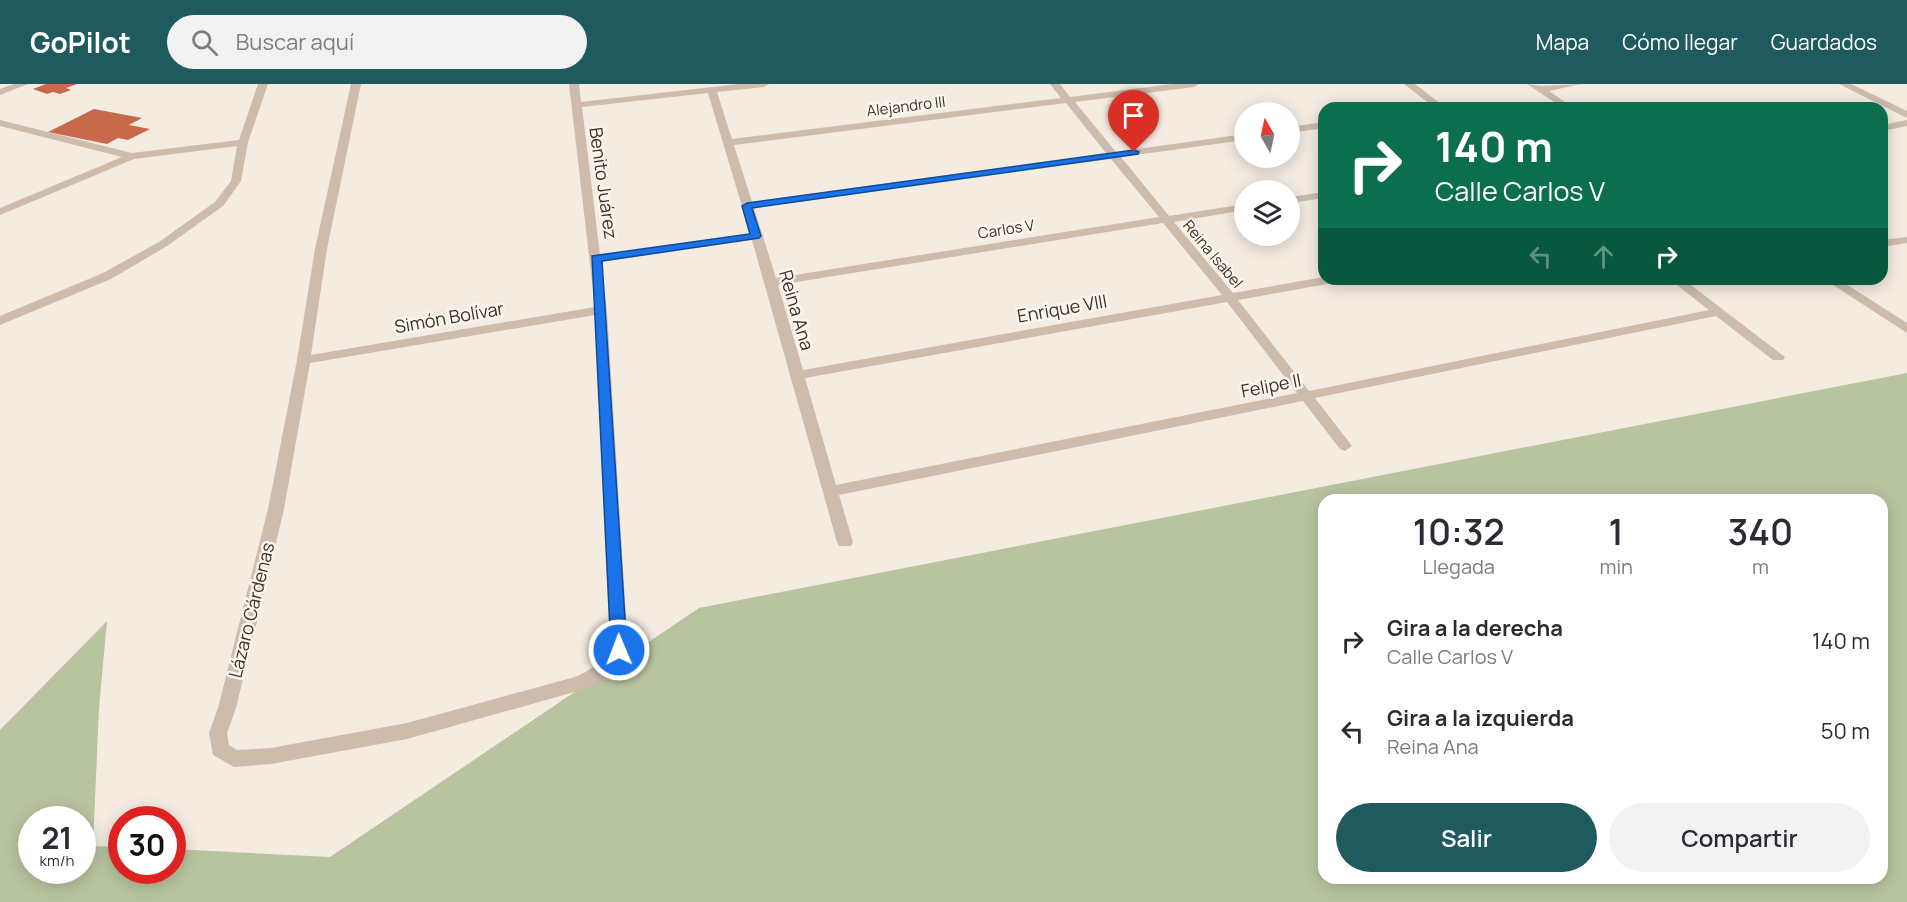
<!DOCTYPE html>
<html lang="es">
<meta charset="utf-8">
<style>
body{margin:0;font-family:Manrope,sans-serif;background:#f2f2f3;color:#2b2b33;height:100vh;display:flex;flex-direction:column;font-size:22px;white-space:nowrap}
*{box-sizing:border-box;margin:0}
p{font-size:20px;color:#7c7c81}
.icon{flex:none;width:33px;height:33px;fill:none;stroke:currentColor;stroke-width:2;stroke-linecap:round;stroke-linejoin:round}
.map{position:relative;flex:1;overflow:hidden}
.panel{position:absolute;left:1318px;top:410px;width:570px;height:390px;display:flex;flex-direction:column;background:#fff;border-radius:18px;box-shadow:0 3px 15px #0003}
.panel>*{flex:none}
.hud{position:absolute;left:1318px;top:18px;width:570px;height:183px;border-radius:18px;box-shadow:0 3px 15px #0003;background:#0b6e4f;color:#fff;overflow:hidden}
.needle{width:39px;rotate:351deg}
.tools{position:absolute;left:1234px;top:18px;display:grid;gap:12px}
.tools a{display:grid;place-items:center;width:66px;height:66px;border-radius:50%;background:#fff;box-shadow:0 3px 15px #0003;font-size:30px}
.speed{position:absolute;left:18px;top:722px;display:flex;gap:12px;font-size:30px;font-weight:700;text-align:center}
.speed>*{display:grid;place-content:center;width:78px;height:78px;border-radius:50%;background:#fff;box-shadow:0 3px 15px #0003;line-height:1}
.speed small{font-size:15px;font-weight:400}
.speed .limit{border:9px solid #d22;background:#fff;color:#111}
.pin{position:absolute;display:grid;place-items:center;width:51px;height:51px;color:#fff;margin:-62px -26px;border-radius:50% 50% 50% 0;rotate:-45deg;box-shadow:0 0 6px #0007}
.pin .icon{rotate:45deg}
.me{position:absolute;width:66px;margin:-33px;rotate:359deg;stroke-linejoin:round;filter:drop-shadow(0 0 4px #0008)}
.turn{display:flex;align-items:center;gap:21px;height:126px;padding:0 18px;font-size:27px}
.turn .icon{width:78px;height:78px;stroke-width:2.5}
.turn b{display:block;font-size:42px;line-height:51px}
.lanes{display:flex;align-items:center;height:57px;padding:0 18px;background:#0003;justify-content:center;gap:30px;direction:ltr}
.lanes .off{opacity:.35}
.eta{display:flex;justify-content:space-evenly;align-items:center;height:102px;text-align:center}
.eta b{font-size:36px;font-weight:600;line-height:42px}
.cta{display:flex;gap:12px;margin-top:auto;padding:12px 18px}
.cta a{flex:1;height:69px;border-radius:36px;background:#1f5a5e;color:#fff;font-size:24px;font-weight:600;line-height:69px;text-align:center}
.cta a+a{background:#f2f2f3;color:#2b2b33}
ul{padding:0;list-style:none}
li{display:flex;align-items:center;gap:18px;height:90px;padding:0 18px}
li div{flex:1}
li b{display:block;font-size:22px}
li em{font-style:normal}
header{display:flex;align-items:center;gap:36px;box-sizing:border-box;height:84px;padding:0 30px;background:#1f5a5e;color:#fff}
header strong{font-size:28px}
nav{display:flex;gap:33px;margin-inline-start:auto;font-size:21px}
.search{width:420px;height:54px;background:#f2f2f3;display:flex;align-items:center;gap:15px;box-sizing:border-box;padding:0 21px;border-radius:33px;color:#7c7c81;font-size:22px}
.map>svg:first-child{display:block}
.green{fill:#b8c4a0;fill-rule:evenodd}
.building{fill:#c8694b}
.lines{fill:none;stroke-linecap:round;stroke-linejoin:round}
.minor{fill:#cdbbac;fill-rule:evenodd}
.route{fill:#1a73e8;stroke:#114b97;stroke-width:1.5}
.labels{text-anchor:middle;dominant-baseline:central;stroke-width:5;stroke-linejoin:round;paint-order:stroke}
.far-street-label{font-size:15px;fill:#3b302b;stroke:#fbf5ee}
.street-label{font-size:18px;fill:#3b302b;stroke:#fbf5ee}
</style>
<header>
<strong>GoPilot</strong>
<div class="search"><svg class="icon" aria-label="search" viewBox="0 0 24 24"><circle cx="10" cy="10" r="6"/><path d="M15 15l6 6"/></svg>Buscar aquí</div>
<nav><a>Mapa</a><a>Cómo llegar</a><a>Guardados</a></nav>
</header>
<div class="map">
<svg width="1907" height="818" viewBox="0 0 1907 818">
<rect width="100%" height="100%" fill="#f4ebe1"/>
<path class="green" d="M1907,289V818H0V646L107,537L99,624L93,762L121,763L122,786H172L173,765L330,773L699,524ZM1324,416H1882V794H1324ZM32,735H82V786H32Z"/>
<g class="building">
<path d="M46,0H77L66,4L71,6L60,10L53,8L47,10L33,5Z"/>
<path d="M94,25L142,34L129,41L150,45L128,56L118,54L107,60L48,48Z"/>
</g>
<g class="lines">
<g class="minor">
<path d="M14,0H28L0,11V5Z"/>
<path d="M258,0H268L248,58L241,97L223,122L167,162L111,195L0,241V232L103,189L159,158L215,118L231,97L237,62L134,75L0,131V124L122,73L0,42V36L132,69L239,56Z"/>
<path d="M351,0H361L327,165L311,271L595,223L569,0H579L581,18L739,0H769L764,3L717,8L732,55L1061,14L1050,0H1060L1070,13L1172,0H1199L1194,3L1075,18L1116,68L1245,50V56L1121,73L1169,132L1245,120V126L1174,138L1233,209L1324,193V195H1339L1333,199L1238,216L1309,307L1709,226L1669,195H1683L1785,273L1783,276H1773L1716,232L1315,314L1352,362L1345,367L1340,365L1303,317L839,411L853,458L851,462H839L837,458L752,156L601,178L607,226L628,565C616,587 601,599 578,607L407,655L271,680L234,683L213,671L209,649L218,624L268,425L297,276L315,165ZM708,9L750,149L600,171L582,23ZM1066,19L1106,69L752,118L734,61ZM1111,75L1159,133L776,194L754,124ZM1163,139L1222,211L803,286L778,201ZM1227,218L1297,309L836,401L805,294ZM595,231L610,564C601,578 590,587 575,593L407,639L271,664L237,666L229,661L227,649L236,624L284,425L310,279Z"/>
<path d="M1404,0H1415L1446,24H1435Z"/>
<path d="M1527,0L1541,2L1581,0L1549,7L1574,24H1563Z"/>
<path d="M1839,0H1851L1907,27V34Z"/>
<path d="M1907,36V42L1882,47V41Z"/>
<path d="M1324,38V44L1290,49V43Z"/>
<path d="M1324,108V114L1290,119V113Z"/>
<path d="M1907,153V159L1882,163V156Z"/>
<path d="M1824,195H1838L1907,239V249Z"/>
</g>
</g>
<path class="route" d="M1134,66L1139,68L1138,70L752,124L761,152L759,154L602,177L627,566L625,570L619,572L614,570L611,566L592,172L750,150L742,122L747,119Z"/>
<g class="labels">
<g class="far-street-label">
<text transform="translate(906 22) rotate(-7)">Alejandro III</text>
<text transform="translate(1006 145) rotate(-9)">Carlos V</text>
<text transform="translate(1213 170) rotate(50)">Reina Isabel</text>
</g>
<g class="street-label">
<text transform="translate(604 99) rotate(82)">Benito Juárez</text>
<text transform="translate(1062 224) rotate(-10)">Enrique VIII</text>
<text transform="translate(797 226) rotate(74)">Reina Ana</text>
<text transform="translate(449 233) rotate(-10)">Simón Bolívar</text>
<text transform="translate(1271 301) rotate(-11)">Felipe II</text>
<text transform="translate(251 526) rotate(-76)">Lázaro Cárdenas</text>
</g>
</g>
</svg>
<div class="tools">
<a><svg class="needle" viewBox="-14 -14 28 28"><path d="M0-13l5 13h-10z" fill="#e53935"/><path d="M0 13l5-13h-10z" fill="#7c7c81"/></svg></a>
<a><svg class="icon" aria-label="layers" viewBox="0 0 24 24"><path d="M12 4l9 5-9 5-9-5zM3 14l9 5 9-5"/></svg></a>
</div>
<div class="speed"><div>21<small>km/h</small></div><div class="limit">30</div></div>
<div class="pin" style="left:1134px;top:68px;background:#d93025"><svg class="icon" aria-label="arrive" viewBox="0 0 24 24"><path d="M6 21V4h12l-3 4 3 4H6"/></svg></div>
<svg class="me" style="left:619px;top:566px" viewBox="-20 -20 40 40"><circle r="17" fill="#1a73e8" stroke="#fff" stroke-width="3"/><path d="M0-11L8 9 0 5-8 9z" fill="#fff"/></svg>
<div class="hud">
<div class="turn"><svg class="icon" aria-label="right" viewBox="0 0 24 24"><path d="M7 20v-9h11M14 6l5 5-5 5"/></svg><div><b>140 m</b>Calle Carlos V</div></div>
<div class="lanes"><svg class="icon off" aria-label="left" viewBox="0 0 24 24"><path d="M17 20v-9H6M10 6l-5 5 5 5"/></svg><svg class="icon off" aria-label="ahead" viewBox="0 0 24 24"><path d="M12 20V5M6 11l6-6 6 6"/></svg><svg class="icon" aria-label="right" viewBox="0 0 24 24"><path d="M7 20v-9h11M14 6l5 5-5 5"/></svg></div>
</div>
<section class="panel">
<div class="eta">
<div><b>10:32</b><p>Llegada</p></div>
<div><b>1</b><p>min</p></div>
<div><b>340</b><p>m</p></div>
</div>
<ul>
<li><svg class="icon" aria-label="right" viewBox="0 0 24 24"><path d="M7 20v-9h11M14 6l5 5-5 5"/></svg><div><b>Gira a la derecha</b><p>Calle Carlos V</p></div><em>140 m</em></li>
<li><svg class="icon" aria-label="left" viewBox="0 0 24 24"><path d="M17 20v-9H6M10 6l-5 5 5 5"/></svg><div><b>Gira a la izquierda</b><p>Reina Ana</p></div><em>50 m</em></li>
</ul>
<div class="cta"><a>Salir</a><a>Compartir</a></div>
</section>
</div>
